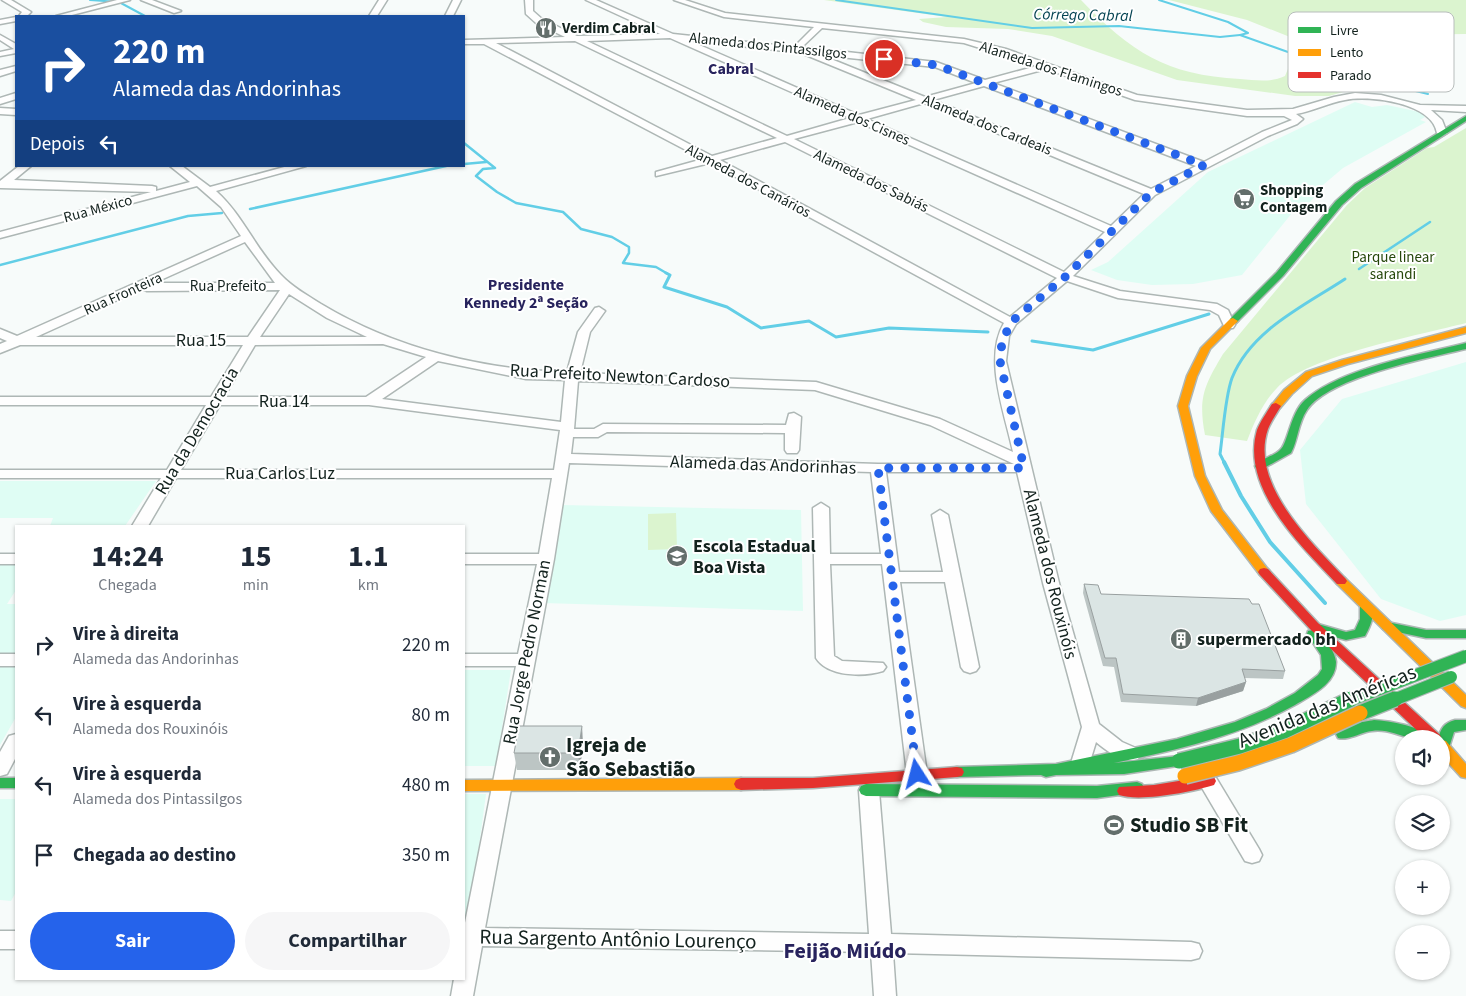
<!DOCTYPE html>
<html lang="pt">
<meta charset="utf-8">
<style>
body{margin:0;font-family:"Source Sans 3",sans-serif;background:#f6f6f7;color:#1f2937;height:100vh;display:flex;flex-direction:column;font-size:19px;white-space:nowrap}
*{box-sizing:border-box;margin:0}
p{font-size:16px;color:#747a83}
.icon{flex:none;width:28px;height:28px;fill:none;stroke:currentColor;stroke-width:2;stroke-linecap:round;stroke-linejoin:round}
.map{position:relative;flex:1;overflow:hidden}
.panel{position:absolute;left:15px;top:525px;width:450px;height:455px;display:flex;flex-direction:column;background:#fff;border-radius:0px;box-shadow:0 1px 4px #0004}
.panel>*{flex:none}
.top-card{position:absolute;left:15px;top:15px;width:450px;height:152px;border-radius:0px;box-shadow:0 1px 4px #0004;background:#1a4fa0;color:#fff;overflow:hidden}
.fabs{position:absolute;left:1395px;top:730px;display:grid;gap:10px}
.fabs a{display:grid;place-items:center;width:55px;height:55px;border-radius:50%;background:#fff;box-shadow:0 1px 4px #0004;font-size:25px}
.pin{position:absolute;display:grid;place-items:center;width:42px;height:42px;color:#fff;margin:-21px;border:2px solid #fff;border-radius:50%;box-shadow:0 1px 5px #0007}
.me{position:absolute;width:55px;margin:-28px;rotate:351deg;stroke-linejoin:round;filter:drop-shadow(0 0 4px #0008)}
.turn{display:flex;align-items:center;gap:18px;height:105px;padding:0 15px;font-size:22px}
.turn .icon{width:65px;height:65px;stroke-width:2.5}
.turn b{display:block;font-size:35px;line-height:42px}
.then{display:flex;align-items:center;height:48px;padding:0 15px;background:#0003;gap:10px;font-size:19px}
.eta{display:flex;justify-content:space-evenly;align-items:center;height:85px;text-align:center}
.eta b{font-size:30px;font-weight:700;line-height:35px}
.cta{display:flex;gap:10px;margin-top:auto;padding:10px 15px}
.cta a{flex:1;height:58px;border-radius:30px;background:#2563eb;color:#fff;font-size:20px;font-weight:700;line-height:58px;text-align:center}
.cta a+a{background:#f6f6f7;color:#1f2937}
ul{padding:0;list-style:none}
li{display:flex;align-items:center;gap:15px;height:70px;padding:0 15px}
li div{flex:1}
li b{display:block;font-size:19px}
li em{font-style:normal}
.map>svg:first-child{display:block}
.built{fill:#dffdf4}
.green{fill:#dbf4cf}
.lines{fill:none;stroke-linecap:round;stroke-linejoin:round}
.stream-far3{stroke:#62cee6;stroke-width:2}
.stream-far2{stroke:#62cee6;stroke-width:2.5}
.stream-far1{stroke:#62cee6;stroke-width:3}
.stream{stroke:#62cee6;stroke-width:4}
.street-casing{stroke:#aeb7b5;stroke-width:3}
.fast-casing{stroke:#aeb7b5;stroke-width:3}
.slow-casing{stroke:#aeb7b5;stroke-width:3}
.jam-casing{stroke:#aeb7b5;stroke-width:3}
.street{fill:#fefefe;fill-rule:evenodd}
.fast{fill:#30b455;fill-rule:evenodd}
.slow{fill:#ff9f0a;fill-rule:evenodd}
.jam{fill:#e5322d;fill-rule:evenodd}
.fast-bridge-far1-casing{stroke:#aeb7b5;stroke-width:14;stroke-linecap:butt}
.fast-bridge-casing{stroke:#aeb7b5;stroke-width:18;stroke-linecap:butt}
.slow-bridge-casing{stroke:#aeb7b5;stroke-width:18;stroke-linecap:butt}
.fast-bridge-far1{stroke:#30b455;stroke-width:12}
.fast-bridge{stroke:#30b455;stroke-width:15}
.slow-bridge{stroke:#ff9f0a;stroke-width:15}
.wall{fill:#bcc5c4}
.shaded-wall{fill:#99a0a0}
.building{fill:#dbe5e4;stroke:#99a0a0}
.route{stroke:#2563eb;stroke-width:9;stroke-dasharray:0 16.2}
.labels{text-anchor:middle;dominant-baseline:central;stroke-width:4;stroke-linejoin:round;paint-order:stroke}
.far-poi-label{font-size:15px;font-weight:bold;fill:#13221e;stroke:#fff;text-anchor:start}
.far-street-label{font-size:15px;fill:#13221e;stroke:#fff}
.far-park-label{font-size:15px;fill:#26470b;stroke:#fff}
.far-water-label{font-size:16px;font-style:italic;fill:#044352;stroke:#fff}
.far-neighbourhood-label{font-size:16px;font-weight:bold;fill:#28235d;stroke:#fff}
.street-label{font-size:18px;fill:#13221e;stroke:#fff}
.poi-label{font-size:18px;font-weight:bold;fill:#13221e;stroke:#fff;text-anchor:start}
.near-street-label{font-size:21px;fill:#13221e;stroke:#fff}
.near-poi-label{font-size:21px;font-weight:bold;fill:#13221e;stroke:#fff;text-anchor:start}
.near-neighbourhood-label{font-size:22px;font-weight:bold;fill:#28235d;stroke:#fff}
.key{fill:#fff;stroke:#b8bdbc;stroke-width:1}
.key-label{font-size:14px;fill:#13221e}
</style>
<div class="map">
<svg width="1466" height="996" viewBox="0 0 1466 996">
<rect width="100%" height="100%" fill="#f7fbfa"/>
<g class="built">
<path d="M1355,102L1372,107L1387,105L1420,112L1425,117L1420,120L1426,122L1343,168L1323,185L1301,214L1292,213L1242,275L1193,284L1152,285L1117,280L1091,270L1108,262L1208,172Z"/>
<path d="M1466,362V615L1440,621L1381,599L1306,504L1300,450L1342,399Z"/>
<path d="M0,481H156L125,526H50L53,518H0Z"/>
<path d="M562,505L801,510L803,611L543,603Z"/>
<path d="M0,565H16V590L7,604H16V653H0Z"/>
<path d="M0,667H16V717L0,745Z"/>
<path d="M464,670H511L496,766H464Z"/>
<path d="M464,794H486L467,935H464Z"/>
<path d="M0,799H16V892L11,901L0,900Z"/>
</g>
<g class="green">
<path d="M824,0H1081C1131,52 1166,75 1240,79C1255,80 1271,83 1285,76L1290,64C1328,63 1316,80 1342,89L1343,92L1329,96H1295L1177,80L1052,36L1008,29L946,27L923,22L919,19L947,17Z"/>
<path d="M1169,0H1466V34L1393,35L1385,37L1394,45L1370,53L1321,52L1290,37L1247,20Z"/>
<path d="M1466,128V323C1420,335 1307,356 1277,388C1263,402 1254,423 1247,441L1205,435C1198,398 1204,386 1223,354L1347,205L1365,188L1427,148L1434,147Z"/>
<path d="M676,513L677,549L648,550V514Z"/>
</g>
<g class="lines">
<g class="stream-far3">
<path d="M90,0L119,2L145,16"/>
<path d="M836,0L1032,28L1119,26L1220,37L1240,35"/>
<path d="M1159,0L1228,22L1248,33L1240,35L1361,78L1428,94"/>
</g>
<g class="stream-far2">
<path d="M464,143L495,168L483,169L476,176L497,192L516,203L563,212L581,229L612,237L629,247V253L623,263L656,267L668,274"/>
<path d="M464,164L486,162"/>
<path d="M250,209L446,166"/>
<path d="M0,265L188,216L222,213"/>
<path d="M1359,269L1430,222"/>
</g>
<g class="stream-far1">
<path d="M666,273L670,275L664,287L727,307L761,328L809,321L836,337L889,328L988,332"/>
<path d="M1032,341L1093,350L1209,314"/>
<path d="M1225,464L1220,454C1223,433 1225,397 1232,378C1251,330 1304,306 1345,279"/>
</g>
<path class="stream" d="M1224,462L1241,496L1270,542L1325,603"/>
<g class="street-casing">
<g id="street">
<path d="M2,0H11L31,12L27,16H19L22,12Z"/>
<path d="M117,0H130L68,16H56Z"/>
<path d="M141,0H152L181,11L174,13Z"/>
<path d="M379,0H387L377,16H369Z"/>
<path d="M453,0H461L453,16H445Z"/>
<path d="M525,0H533V11L542,19L577,36L660,34L586,0H596L673,34L794,47L814,27L724,17L674,0H685L725,13L964,39L1006,49L1137,95L1247,110L1293,109L1334,97L1355,93L1381,95L1420,105L1466,106V112L1431,110L1442,120L1447,133L1442,136L1437,133C1432,103 1371,95 1345,100C1328,103 1313,111 1296,114L1303,119L1297,124L1268,136L1155,195L1073,276L1120,291L1217,304L1228,310L1235,325L1233,328H1225L1219,315L1210,310L1118,298L1067,281L1016,324L1009,336L1006,361L1059,583L1099,724L1122,742L1138,749L1140,754L1138,759C1123,764 1107,751 1096,742L1088,768L1081,770L1074,768L1071,763L1082,727L1043,583L1017,472H886L899,572H943L932,515L940,510L948,515L979,667L976,671L970,673L964,671L961,667L945,582H900L927,774L924,779L917,781L910,779L907,774L882,564H830L834,656L842,661L883,663L886,667L883,671C864,677 828,677 816,658L813,508L821,503L829,508L830,554H881L871,472L569,463L554,559L485,928L869,934L859,791L862,786L869,784L876,786L879,791L891,934L1191,942L1199,944L1202,951L1199,958L1191,960L893,953L896,996H874L871,952L482,946L473,996H451L454,979H464V928L516,666H464V654H518L537,564H464V554H539L552,478H176L148,526H132L161,478H0V470H167L206,405H0V397H211L243,345H20L0,353V344L7,341L0,338V329L17,336L241,236L221,207L197,186L0,238V232L151,192L0,188V181L19,166H31L14,180L152,186L156,187V191L190,182L170,166H182L210,187L288,166H306L216,191C243,215 256,250 281,275C292,287 307,295 321,304C394,348 482,370 567,372L578,332L595,308L599,307L605,311L590,332L580,373L816,382L940,419L1013,452C1005,413 983,359 1004,323L710,163L656,176V172L703,159L484,44H464V40L565,37L536,23L526,14ZM822,28L964,43L1037,66L985,80L936,62L802,47ZM670,38L850,118L787,136L587,41ZM688,40L801,53L916,100L859,115ZM575,41L777,138L712,156L496,43ZM821,55L935,67L976,83L925,97ZM1046,69L1135,100L1247,116H1284L1292,120L1262,132L1204,162L993,83ZM984,86L1196,166L1151,189L933,100ZM924,103L1144,194L1111,226L867,119ZM858,122L1105,232L1064,272L794,139ZM785,142L1057,278L1010,317L720,160ZM245,242L275,283H154ZM142,289L147,291L280,290L248,337H36ZM289,294L327,318L367,337H260ZM383,344L426,357L366,397H224L255,345ZM438,361L526,379L565,380L561,422L382,399ZM578,381L815,390L930,425L1014,464H878L571,454L573,437H598L607,432L785,433V450L787,453H797L799,450L801,417L794,413L789,414L786,425L603,424L594,429H574ZM220,405H369L560,430L554,470H181Z"/>
<path d="M16,17V21L0,24V20Z"/>
<path d="M0,35L16,44V53L0,56V52L14,49L0,40Z"/>
<path d="M16,66V71L0,76V70Z"/>
<path d="M16,93V99L0,104V98Z"/>
<path d="M0,108L16,109V115L0,114Z"/>
<rect x="0" y="554" width="16" height="10"/>
<rect x="0" y="654" width="16" height="12"/>
<path d="M16,734V757L7,774L0,776V752L9,736Z"/>
<path d="M1208,774L1215,776L1259,849L1262,855L1259,861L1252,863L1245,861L1198,781L1201,776Z"/>
<rect x="0" y="931" width="16" height="18"/>
</g>
</g>
<g class="fast-casing">
<g id="fast">
<path d="M1466,116V121L1361,188L1342,205L1283,276L1236,323H1230V319L1277,272L1336,201L1355,184Z"/>
<path d="M1466,343V349C1428,358 1329,377 1307,410C1298,423 1298,440 1291,453L1264,468H1256L1255,466C1261,458 1273,457 1280,450C1288,444 1290,413 1305,400C1341,368 1419,355 1466,343Z"/>
<path d="M1366,603L1370,604C1376,615 1370,627 1365,636L1346,640L1319,633C1326,641 1335,651 1336,662C1336,684 1312,695 1295,705C1239,736 1177,750 1114,763L1179,756L1184,757L1186,761L1184,765L1124,774L1056,775L1046,777L1041,775L957,777L952,776L950,772L952,768L957,767L1056,764L1177,739L1235,722L1266,709L1295,693L1318,675L1322,669L1321,655L1307,634L1308,631L1313,630V625L1318,624L1346,632L1355,630L1360,619V607L1362,604Z"/>
<path d="M1387,622L1426,630H1466V638H1426L1383,629L1381,626L1383,623Z"/>
<path d="M1374,720C1389,721 1423,726 1431,739C1425,739 1417,740 1411,738C1397,735 1387,729 1372,731C1361,732 1348,741 1338,738L1336,734C1342,724 1363,722 1374,720Z"/>
<path d="M1455,720H1466V730L1454,732L1448,751L1441,752V739H1438C1441,728 1444,723 1455,720Z"/>
<rect x="0" y="778" width="16" height="10"/>
<path d="M1137,782L1142,784L1144,788L1142,792L1097,798L866,796L861,794L859,790L861,786L866,784L1097,786Z"/>
</g>
</g>
<g class="slow-casing">
<g id="slow">
<path d="M1233,318L1238,321L1210,349L1197,376L1188,406L1205,476L1222,510L1270,572L1264,576L1260,575L1211,511L1195,476L1178,406L1187,376L1201,348L1230,319Z"/>
<path d="M1466,327V333L1348,364L1312,376L1292,394L1280,408L1276,409L1271,406L1284,390L1306,372L1342,360Z"/>
<path d="M1341,577L1345,578L1466,695V708L1461,706L1337,584L1335,581L1337,578Z"/>
<path d="M1441,740L1446,741L1466,764V778L1461,777L1441,755Z"/>
<path d="M741,778L746,780L748,784L746,788L741,790L464,791V780Z"/>
</g>
</g>
<g class="jam-casing">
<g id="jam">
<path d="M1276,403L1281,406C1277,413 1271,421 1268,429C1249,484 1312,543 1345,578L1347,581L1345,584H1337C1301,546 1240,488 1257,430C1260,422 1267,412 1272,404Z"/>
<path d="M1264,568L1268,569L1318,623L1440,735L1442,739L1441,740V739H1426L1310,629L1260,575L1258,572L1260,569Z"/>
<path d="M957,767L962,768L964,772L962,776L957,777L813,788L741,790L736,788L734,784L736,780L741,778H813Z"/>
<path d="M1209,776L1214,777L1216,781L1214,785C1192,792 1140,802 1119,795L1117,791L1119,787L1154,785Z"/>
</g>
</g>
<use href="#street" class="street"/>
<use href="#fast" class="fast"/>
<use href="#slow" class="slow"/>
<use href="#jam" class="jam"/>
<g class="fast-bridge-far1-casing">
<g id="fast-bridge-far1">
<path d="M1348,701L1466,656"/>
<path d="M1391,701L1451,677"/>
</g>
</g>
<g class="fast-bridge-casing">
<g id="fast-bridge">
<path d="M1360,713L1395,699"/>
<path d="M1179,761L1240,746L1284,731L1351,699"/>
</g>
</g>
<g class="slow-bridge-casing">
<path id="slow-bridge" d="M1185,776L1238,763L1291,745L1360,713"/>
</g>
<use href="#fast-bridge-far1" class="fast-bridge-far1"/>
<use href="#fast-bridge" class="fast-bridge"/>
<use href="#slow-bridge" class="slow-bridge"/>
</g>
<g class="wall">
<path d="M1084,584L1101,594L1285,671L1283,679L1244,678L1246,682L1243,691L1196,706L1121,702L1114,667L1103,666L1083,593Z"/>
<path d="M583,743L580,770H517L514,753Z"/>
</g>
<g class="shaded-wall">
<path d="M1246,682L1243,691L1196,706L1198,698Z"/>
<path d="M582,726L583,743L580,770L578,753Z"/>
</g>
<g class="building">
<path d="M1084,584L1098,585L1101,594L1249,599L1252,604H1259L1285,671L1242,669L1246,682L1198,698L1123,694L1116,658H1105Z"/>
<path d="M519,726H582L578,753H514Z"/>
</g>
<g class="lines">
<path class="route" d="M884,59L936,65L1204,165L1151,193L1065,277L1011,322L1002,342L1000,361L1024,468H878L917,774"/>
</g>
<defs>
<g id="restaurant-disc" transform="scale(1.125)"><circle r="9.5" fill="#636e6b" stroke="#fff"/><path d="M-5-6h1v4h1v-4h1v4h1v-4h1v5L-1.5 .5V6h-2V.5L-5-1ZM5-6V6H3V1.5H1.5Q1.5-4 5-6Z" fill="#fff"/></g>
<g id="supermarket-disc" transform="scale(1.125)"><circle r="9.5" fill="#636e6b" stroke="#fff"/><path d="M-6-5.5h2.5l.6 2H6L4.5 2H-2.5L-4.4-4H-6ZM-1.5 3.2a1.3 1.3 0 1 0 .1 0ZM3 3.2a1.3 1.3 0 1 0 .1 0Z" fill="#fff"/></g>
<g id="school-disc" transform="scale(1.125)"><circle r="9.5" fill="#636e6b" stroke="#fff"/><path d="M0-5L7-2L0 1L-7-2ZM-4 1L0 2.5L4 1V4Q0 6-4 4Z" fill="#fff"/></g>
<g id="building-disc" transform="scale(1.125)"><circle r="9.5" fill="#636e6b" stroke="#fff"/><path d="M-4-6H4V6H1V3H-1V6H-4ZM-2.5-4.3h1.7v1.8h-1.7ZM.8-4.3h1.7v1.8H.8ZM-2.5-1h1.7V.8h-1.7ZM.8-1h1.7V.8H.8Z" fill="#fff"/></g>
<g id="church-disc" transform="scale(1.125)"><circle r="9.5" fill="#636e6b" stroke="#fff"/><path d="M-1.2-6h2.4v3.5h3.3v2.4h-3.3V6h-2.4V-.1h-3.3v-2.4h3.3Z" fill="#fff"/></g>
<g id="stadium-disc" transform="scale(1.125)"><circle r="9.5" fill="#636e6b" stroke="#fff"/><path d="M0-5a6.5 5 0 1 0 0 10a6.5 5 0 1 0 0-10ZM-3.5-1.8h7v3.6h-7Z" fill="#fff"/></g>
</defs>
<g fill-rule="evenodd">
<use href="#restaurant-disc" x="546" y="28"/>
<use href="#supermarket-disc" x="1244" y="199"/>
<use href="#school-disc" x="677" y="556"/>
<use href="#building-disc" x="1181" y="639"/>
<use href="#church-disc" x="550" y="757"/>
<use href="#stadium-disc" x="1114" y="825"/>
</g>
<g class="labels">
<g class="far-poi-label">
<text x="562" y="28">Verdim Cabral</text>
<text x="1260" y="190">Shopping<tspan x="1260" dy="17">Contagem</tspan></text>
</g>
<g class="far-street-label">
<text transform="translate(768 46) rotate(6)">Alameda dos Pintassilgos</text>
<text transform="translate(1051 69) rotate(18)">Alameda dos Flamingos</text>
<text transform="translate(852 116) rotate(24)">Alameda dos Cisnes</text>
<text transform="translate(987 125) rotate(22)">Alameda dos Cardeais</text>
<text transform="translate(748 181) rotate(28)">Alameda dos Canários</text>
<text transform="translate(871 181) rotate(26)">Alameda dos Sabiás</text>
<text transform="translate(98 209) rotate(-15)">Rua México</text>
<text x="228" y="286">Rua Prefeito</text>
<text transform="translate(123 294) rotate(-24)">Rua Fronteira</text>
</g>
<g class="far-park-label">
<text x="1393" y="257">Parque linear<tspan x="1393" dy="17">sarandi</tspan></text>
</g>
<g class="far-water-label">
<text transform="translate(1083 15) rotate(1)">Córrego Cabral</text>
</g>
<g class="far-neighbourhood-label">
<text x="731" y="69">Cabral</text>
<text x="526" y="285">Presidente<tspan x="526" dy="18">Kennedy 2ª Seção</tspan></text>
</g>
<g class="street-label">
<text x="201" y="340">Rua 15</text>
<text transform="translate(620 376) rotate(3)">Rua Prefeito Newton Cardoso</text>
<text x="284" y="401">Rua 14</text>
<text transform="translate(197 431) rotate(-59)">Rua da Democracia</text>
<text transform="translate(763 465) rotate(2)">Alameda das Andorinhas</text>
<text x="280" y="473">Rua Carlos Luz</text>
<text transform="translate(1050 574) rotate(76)">Alameda dos Rouxinóis</text>
<text transform="translate(527 652) rotate(-79)">Rua Jorge Pedro Norman</text>
</g>
<g class="poi-label">
<text x="693" y="546">Escola Estadual<tspan x="693" dy="21">Boa Vista</tspan></text>
<text x="1197" y="639">supermercado bh</text>
</g>
<g class="near-street-label">
<text transform="translate(1327 706) rotate(-22)">Avenida das Américas</text>
<text transform="translate(618 939) rotate(1)">Rua Sargento Antônio Lourenço</text>
</g>
<g class="near-poi-label">
<text x="566" y="745">Igreja de<tspan x="566" dy="24">São Sebastião</tspan></text>
<text x="1130" y="825">Studio SB Fit</text>
</g>
<g class="near-neighbourhood-label">
<text x="845" y="951">Feijão Miúdo</text>
</g>
</g>
<rect x="1288" y="12" width="166" height="80" rx="8" class="key"/>
<rect x="1298" y="27" width="23" height="6" fill="#30b455"/>
<rect x="1298" y="49" width="23" height="7" fill="#ff9f0a"/>
<rect x="1298" y="72" width="23" height="6" fill="#e5322d"/>
<g class="key-label">
<text x="1330" y="35">Livre</text>
<text x="1330" y="57">Lento</text>
<text x="1330" y="80">Parado</text>
</g>
</svg>
<div class="fabs">
<a><svg class="icon" aria-label="sound" viewBox="0 0 24 24"><path d="M4 9h4l5-4v14l-5-4H4zM17 9q2 3 0 6"/></svg></a>
<a><svg class="icon" aria-label="layers" viewBox="0 0 24 24"><path d="M12 4l9 5-9 5-9-5zM3 14l9 5 9-5"/></svg></a>
<a>+</a>
<a>−</a>
</div>
<div class="pin" style="left:884px;top:59px;background:#d93025"><svg class="icon" aria-label="arrive" viewBox="0 0 24 24"><path d="M6 21V4h12l-3 4 3 4H6"/></svg></div>
<svg class="me" style="left:917px;top:774px" viewBox="-20 -20 40 40"><path d="M0-17L14 15 0 8-14 15z" fill="#2563eb" stroke="#fff" stroke-width="4"/></svg>
<div class="top-card">
<div class="turn"><svg class="icon" aria-label="right" viewBox="0 0 24 24"><path d="M7 20v-9h11M14 6l5 5-5 5"/></svg><div><b>220 m</b>Alameda das Andorinhas</div></div>
<div class="then">Depois<svg class="icon" aria-label="left" viewBox="0 0 24 24"><path d="M17 20v-9H6M10 6l-5 5 5 5"/></svg></div>
</div>
<section class="panel">
<div class="eta">
<div><b>14:24</b><p>Chegada</p></div>
<div><b>15</b><p>min</p></div>
<div><b>1.1</b><p>km</p></div>
</div>
<ul>
<li><svg class="icon" aria-label="right" viewBox="0 0 24 24"><path d="M7 20v-9h11M14 6l5 5-5 5"/></svg><div><b>Vire à direita</b><p>Alameda das Andorinhas</p></div><em>220 m</em></li>
<li><svg class="icon" aria-label="left" viewBox="0 0 24 24"><path d="M17 20v-9H6M10 6l-5 5 5 5"/></svg><div><b>Vire à esquerda</b><p>Alameda dos Rouxinóis</p></div><em>80 m</em></li>
<li><svg class="icon" aria-label="left" viewBox="0 0 24 24"><path d="M17 20v-9H6M10 6l-5 5 5 5"/></svg><div><b>Vire à esquerda</b><p>Alameda dos Pintassilgos</p></div><em>480 m</em></li>
<li><svg class="icon" aria-label="arrive" viewBox="0 0 24 24"><path d="M6 21V4h12l-3 4 3 4H6"/></svg><div><b>Chegada ao destino</b></div><em>350 m</em></li>
</ul>
<div class="cta"><a>Sair</a><a>Compartilhar</a></div>
</section>
</div>
